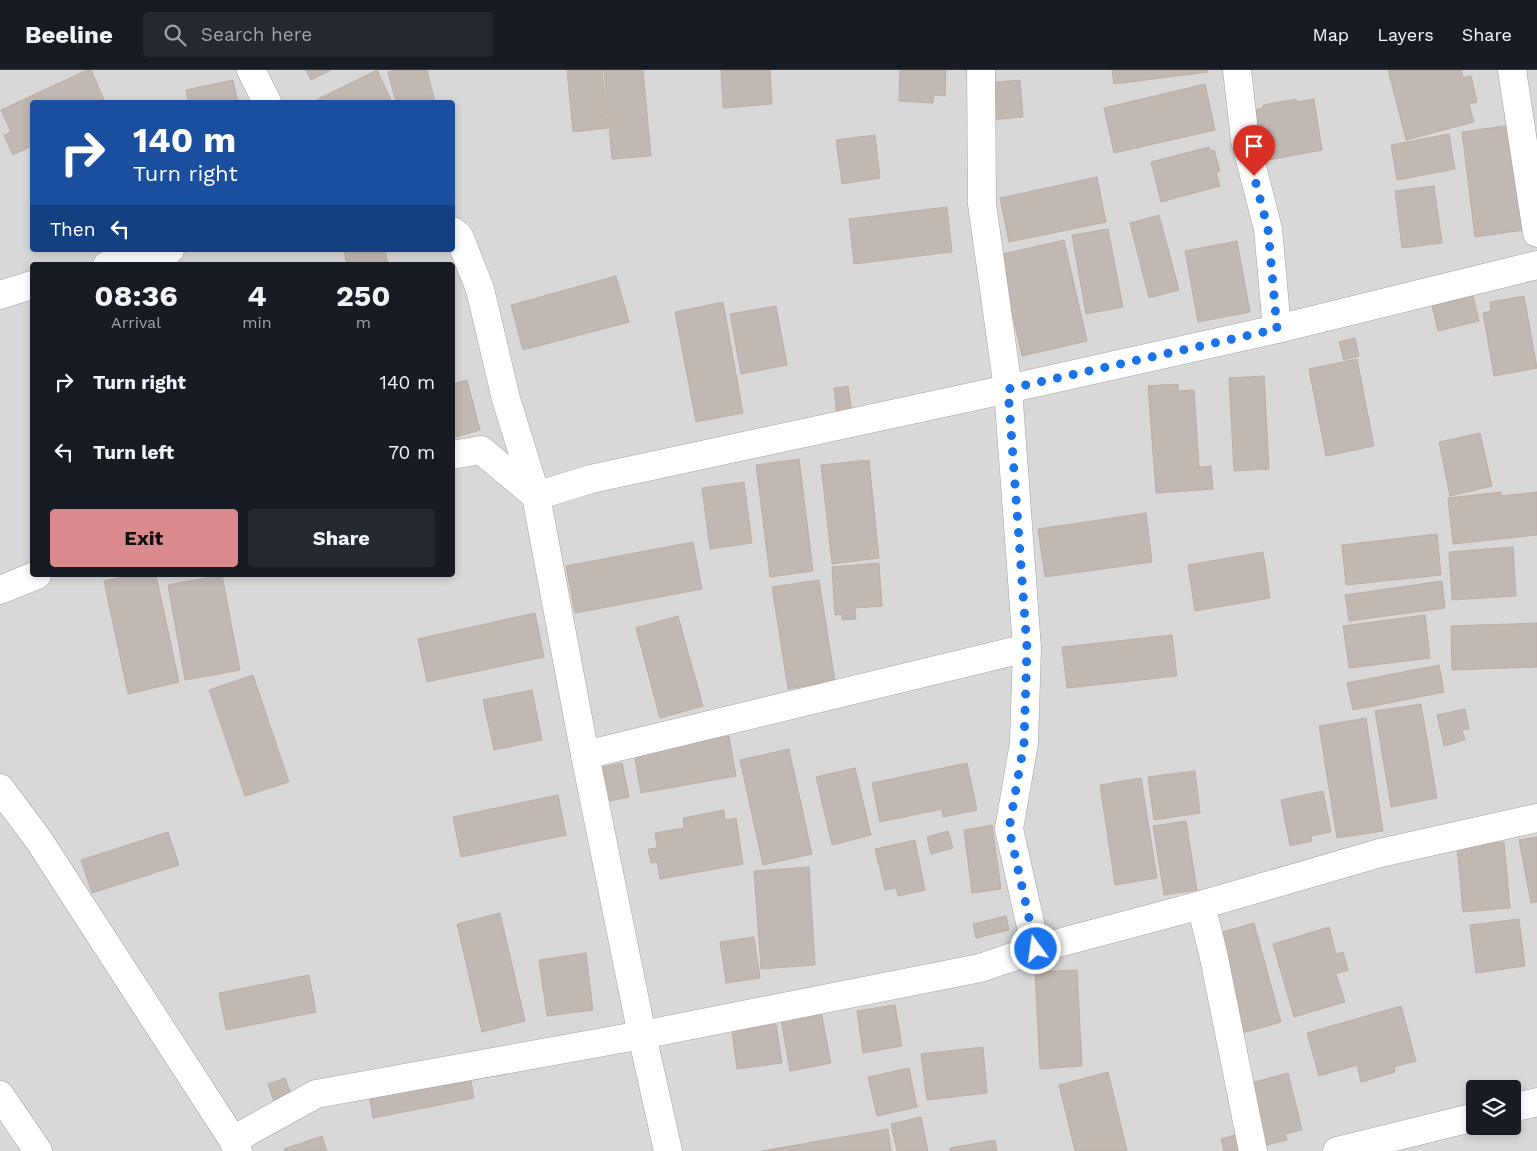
<!DOCTYPE html>
<style>
body{margin:0;font-family:"Work Sans",sans-serif;background:#242831;color:#f1f3f6;height:100vh;display:flex;flex-direction:column;font-size:19px;white-space:nowrap}
*{box-sizing:border-box;margin:0}
p{font-size:16px;color:#9ea1a6}
.icon{flex:none;width:28px;height:28px;fill:none;stroke:currentColor;stroke-width:2;stroke-linecap:round;stroke-linejoin:round}
.map{position:relative;flex:1;overflow:hidden}
.drawer{position:absolute;left:30px;top:192px;width:425px;height:315px;display:flex;flex-direction:column;background:#171b24;border-radius:5px;box-shadow:0 2px 8px #0003}
.drawer>*{flex:none}
.top-card{position:absolute;left:30px;top:30px;width:425px;height:152px;border-radius:5px;box-shadow:0 2px 8px #0003;background:#1a4fa0;color:#fff;overflow:hidden}
.controls{position:absolute;left:1466px;top:1010px;display:grid;gap:10px}
.controls a{display:grid;place-items:center;width:55px;height:55px;border-radius:5px;background:#171b24;box-shadow:0 2px 8px #0003;font-size:25px}
.pin{position:absolute;display:grid;place-items:center;width:42px;height:42px;color:#fff;margin:-51px -21px;border-radius:50% 50% 50% 0;rotate:-45deg;box-shadow:0 0 5px #0007}
.pin .icon{rotate:45deg}
.me{position:absolute;width:55px;margin:-28px;rotate:346deg;stroke-linejoin:round;filter:drop-shadow(0 0 4px #0008)}
.turn{display:flex;align-items:center;gap:18px;height:105px;padding:0 20px;font-size:22px}
.turn .icon{width:65px;height:65px;stroke-width:2.5}
.turn b{display:block;font-size:35px;line-height:42px}
.then{display:flex;align-items:center;height:48px;padding:0 20px;background:#0003;gap:10px;font-size:19px}
.eta{display:flex;justify-content:space-evenly;align-items:center;height:85px;text-align:center}
.eta b{font-size:30px;font-weight:700;line-height:35px}
.cta{display:flex;gap:10px;margin-top:auto;padding:10px 20px}
.cta a{flex:1;height:58px;border-radius:5px;background:#da898c;color:#111;font-size:20px;font-weight:700;line-height:58px;text-align:center}
.cta a+a{background:#242831;color:#f1f3f6}
ul{padding:0;list-style:none}
li{display:flex;align-items:center;gap:15px;height:70px;padding:0 20px}
li div{flex:1}
li b{display:block;font-size:19px}
li em{font-style:normal}
header{display:flex;align-items:center;gap:30px;box-sizing:border-box;height:70px;padding:0 25px;background:#171b24;border-bottom:1px solid #363941}
header strong{font-size:24px}
nav{display:flex;gap:28px;margin-inline-start:auto;font-size:18px}
.search{width:350px;height:45px;background:#242831;display:flex;align-items:center;gap:12px;box-sizing:border-box;padding:0 18px;border-radius:5px;color:#9ea1a6;font-size:19px}
.map>svg:first-child{display:block}
.residential{fill:#d9d8d8;fill-rule:evenodd}
.building{fill:#c1b8b1;stroke:#bdafa4}
.lines{fill:none;stroke-linecap:round;stroke-linejoin:round}
.minor-casing{stroke:#a2a2a2;stroke-width:29}
.minor{stroke:#fff;stroke-width:28}
.route{stroke:#1a73e8;stroke-width:9;stroke-dasharray:0 16.2}
</style>
<header>
<strong>Beeline</strong>
<div class="search"><svg class="icon" aria-label="search" viewBox="0 0 24 24"><circle cx="10" cy="10" r="6"/><path d="M15 15l6 6"/></svg>Search here</div>
<nav><a>Map</a><a>Layers</a><a>Share</a></nav>
</header>
<div class="map">
<svg width="1537" height="1081" viewBox="0 0 1537 1081">
<rect width="100%" height="100%" fill="#ede8e1"/>
<path class="residential" d="M0,0H1537V1081H0ZM32,32H452V180H32ZM32,195H452V505H32ZM1475,1019H1512V1056H1475Z"/>
<g class="building">
<path d="M87,0H91L105,32H32V76L13,85L4,65L11,62L1,40Z"/>
<path d="M306,0H331L311,10Z"/>
<path d="M377,0L392,32H320L318,29Z"/>
<path d="M395,0H427L435,32H396L388,2Z"/>
<path d="M567,0H602L608,58L573,62Z"/>
<path d="M604,0H643L651,86L612,89Z"/>
<path d="M721,0H770L772,34L723,38Z"/>
<path d="M900,0H946L945,26L934,25L933,33L899,31Z"/>
<path d="M1112,0H1208V2L1114,14Z"/>
<path d="M1388,0H1461L1463,8L1471,6L1477,32L1469,34L1474,52L1406,70Z"/>
<path d="M233,10L238,32H188L186,20Z"/>
<path d="M1020,10L1023,47L990,50L987,13Z"/>
<path d="M1205,14L1215,60L1114,83L1104,38Z"/>
<path d="M1296,29L1297,32L1314,29L1322,80L1263,91L1255,40L1263,38V35Z"/>
<path d="M1511,55L1524,160L1475,167L1462,62Z"/>
<path d="M1449,64L1455,99L1397,110L1391,75Z"/>
<path d="M875,65L880,108L842,114L836,70Z"/>
<path d="M1209,77L1210,81L1214,80L1220,101L1216,102L1220,116L1161,132L1151,92Z"/>
<path d="M1097,107L1106,152L1009,172L1000,128Z"/>
<path d="M1434,116L1442,173L1402,178L1395,121Z"/>
<path d="M947,137L952,182L854,194L849,149Z"/>
<path d="M1159,145L1179,220L1149,228L1130,153Z"/>
<path d="M1108,159L1123,237L1086,244L1072,165Z"/>
<path d="M1064,170L1087,271L1022,286L999,185Z"/>
<path d="M1237,171L1250,242L1198,252L1185,181Z"/>
<path d="M344,180H385L388,195H347Z"/>
<path d="M616,206L629,252L523,280L511,235Z"/>
<path d="M1473,226L1479,251L1438,261L1432,236Z"/>
<path d="M1524,226L1537,298L1494,306L1483,243L1491,241L1490,232Z"/>
<path d="M723,232L743,343L696,352L675,242Z"/>
<path d="M776,236L787,295L741,304L730,244Z"/>
<path d="M1355,268L1359,286L1344,290L1339,272Z"/>
<path d="M1357,289L1374,376L1326,386L1309,299Z"/>
<path d="M1264,306L1269,399L1234,401L1229,308Z"/>
<path d="M467,310L480,360L452,368V314Z"/>
<path d="M1178,314V321L1194,320L1199,397L1211,396L1213,419L1156,423L1148,316Z"/>
<path d="M848,316L852,343L837,345L834,318Z"/>
<path d="M1480,363L1492,416L1450,426L1439,372Z"/>
<path d="M799,389L813,501L770,507L756,395Z"/>
<path d="M869,390L879,488L832,494L821,395Z"/>
<path d="M744,412L752,473L710,479L702,418Z"/>
<path d="M1501,422V426L1537,422V465L1453,474L1448,428Z"/>
<path d="M1146,443L1152,492L1045,507L1038,459Z"/>
<path d="M1437,464L1441,505L1346,515L1342,475Z"/>
<path d="M693,472L702,519L575,543L566,496Z"/>
<path d="M1513,477L1516,526L1452,530L1449,482Z"/>
<path d="M1263,482L1270,528L1195,541L1188,495Z"/>
<path d="M879,493L882,536L855,538L856,549L842,550V544L835,545L832,497Z"/>
<path d="M132,505H156L179,612L128,624L104,511Z"/>
<path d="M222,505L240,600L185,610L168,515Z"/>
<path d="M819,510L835,611L788,619L772,517Z"/>
<path d="M1442,511L1445,538L1349,551L1345,525Z"/>
<path d="M535,543L544,587L427,612L418,569Z"/>
<path d="M1425,545L1430,588L1349,598L1343,556Z"/>
<path d="M678,546L703,636L660,648L636,558Z"/>
<path d="M1537,553V597L1452,600L1451,556Z"/>
<path d="M1172,565L1177,606L1067,618L1062,577Z"/>
<path d="M1439,595L1444,622L1353,640L1347,613Z"/>
<path d="M253,605L289,712L245,726L209,620Z"/>
<path d="M532,620L542,670L494,680L483,630Z"/>
<path d="M1421,634L1437,728L1391,737L1375,641Z"/>
<path d="M1465,639L1469,659L1462,660L1465,670L1444,676L1437,645Z"/>
<path d="M1366,648L1383,761L1337,768L1319,656Z"/>
<path d="M729,666L736,706L641,723L634,683Z"/>
<path d="M789,679L812,784L763,795L740,690Z"/>
<path d="M622,693L629,727L610,731L603,697Z"/>
<path d="M967,693L977,740L943,747L942,739L880,752L872,713Z"/>
<path d="M855,698L871,765L832,775L816,707Z"/>
<path d="M1195,701L1200,743L1154,750L1148,707Z"/>
<path d="M1141,708L1157,808L1115,815L1100,715Z"/>
<path d="M1323,721L1331,762L1311,766L1312,771L1290,776L1281,730Z"/>
<path d="M558,725L566,765L461,787L453,747Z"/>
<path d="M724,740L725,750L736,748L743,794L660,809L657,792L651,793L648,779L657,778L655,763L684,758L683,748Z"/>
<path d="M1186,751L1197,820L1164,825L1153,756Z"/>
<path d="M992,755L1001,819L972,823L964,760Z"/>
<path d="M948,761L953,778L931,784L927,767Z"/>
<path d="M168,762L179,795L92,823L81,790Z"/>
<path d="M1537,767V832L1531,833L1519,770Z"/>
<path d="M915,770L925,820L898,826L896,818L885,820L875,779Z"/>
<path d="M1504,772L1510,838L1463,842L1457,776Z"/>
<path d="M809,797L815,895L761,899L754,801Z"/>
<path d="M500,843L525,951L482,962L457,854Z"/>
<path d="M1006,846L1009,860L976,868L973,854Z"/>
<path d="M1519,849L1525,896L1476,903L1470,855Z"/>
<path d="M1254,853L1281,952L1239,964L1212,865Z"/>
<path d="M1329,857L1336,884L1343,882L1348,900L1336,904L1345,932L1294,947L1273,874Z"/>
<path d="M754,867L760,908L726,913L720,872Z"/>
<path d="M586,883L593,940L547,946L539,890Z"/>
<path d="M1077,900L1082,996L1040,999L1035,902Z"/>
<path d="M309,905L316,942L226,960L219,923Z"/>
<path d="M895,935L902,976L863,983L857,941Z"/>
<path d="M820,936L831,993L790,1001L780,944Z"/>
<path d="M1401,936L1416,991L1394,997L1395,1002L1361,1012L1357,995L1319,1006L1307,963Z"/>
<path d="M776,954L782,993L737,999L732,961Z"/>
<path d="M983,977L987,1023L927,1030L921,984Z"/>
<path d="M909,998L917,1037L877,1046L868,1007Z"/>
<path d="M469,1000L474,1028L373,1048L368,1020Z"/>
<path d="M1108,1002L1127,1081H1075L1059,1015Z"/>
<path d="M1288,1003L1302,1060L1285,1064L1287,1070L1262,1076L1247,1014Z"/>
<path d="M285,1008L293,1029L275,1035L268,1014Z"/>
<path d="M921,1047L928,1081H897L891,1054Z"/>
<path d="M888,1059L891,1081H762Z"/>
<path d="M1246,1062L1251,1081H1224L1221,1069Z"/>
<path d="M322,1066L327,1081H285L284,1079Z"/>
<path d="M995,1070L997,1081H951L950,1078Z"/>
</g>
<g class="lines">
<g class="minor-casing">
<g id="minor">
<path d="M251,0L267,32"/>
<path d="M1237,0L1245,70L1268,159L1277,259"/>
<path d="M1512,0L1537,163"/>
<path d="M452,161L459,166L480,219L506,329L536,426L585,685L642,965L668,1081"/>
<path d="M107,195L170,180"/>
<path d="M0,225L32,215"/>
<path d="M452,385L481,380L536,426L591,409L1008,319L1277,259L1537,195"/>
<path d="M0,520L37,505"/>
<path d="M585,685L1027,578"/>
<path d="M0,718L38,769L233,1070L238,1081"/>
<path d="M1201,835L1380,783L1537,748"/>
<path d="M1036,879L1201,835L1213,883L1253,1081"/>
<path d="M0,1025L38,1081"/>
<path d="M1512,1038L1537,1032"/>
<path d="M233,1070L316,1024L642,965L980,898L1036,879L1009,759L1024,673L1027,578L1008,319L982,134L981,0"/>
<path d="M1337,1081L1475,1047"/>
</g>
</g>
<use href="#minor" class="minor"/>
</g>
<g class="lines">
<path class="route" d="M1036,879L1009,759L1024,673L1027,578L1008,319L1277,259L1268,159L1254,106"/>
</g>
</svg>
<div class="controls">
<a><svg class="icon" aria-label="layers" viewBox="0 0 24 24"><path d="M12 4l9 5-9 5-9-5zM3 14l9 5 9-5"/></svg></a>
</div>
<div class="pin" style="left:1254px;top:106px;background:#d93025"><svg class="icon" aria-label="arrive" viewBox="0 0 24 24"><path d="M6 21V4h12l-3 4 3 4H6"/></svg></div>
<svg class="me" style="left:1036px;top:879px" viewBox="-20 -20 40 40"><circle r="17" fill="#1a73e8" stroke="#fff" stroke-width="3"/><path d="M0-11L8 9 0 5-8 9z" fill="#fff"/></svg>
<div class="top-card">
<div class="turn"><svg class="icon" aria-label="right" viewBox="0 0 24 24"><path d="M7 20v-9h11M14 6l5 5-5 5"/></svg><div><b>140 m</b>Turn right</div></div>
<div class="then">Then<svg class="icon" aria-label="left" viewBox="0 0 24 24"><path d="M17 20v-9H6M10 6l-5 5 5 5"/></svg></div>
</div>
<section class="drawer">
<div class="eta">
<div><b>08:36</b><p>Arrival</p></div>
<div><b>4</b><p>min</p></div>
<div><b>250</b><p>m</p></div>
</div>
<ul>
<li><svg class="icon" aria-label="right" viewBox="0 0 24 24"><path d="M7 20v-9h11M14 6l5 5-5 5"/></svg><div><b>Turn right</b></div><em>140 m</em></li>
<li><svg class="icon" aria-label="left" viewBox="0 0 24 24"><path d="M17 20v-9H6M10 6l-5 5 5 5"/></svg><div><b>Turn left</b></div><em>70 m</em></li>
</ul>
<div class="cta"><a>Exit</a><a>Share</a></div>
</section>
</div>
